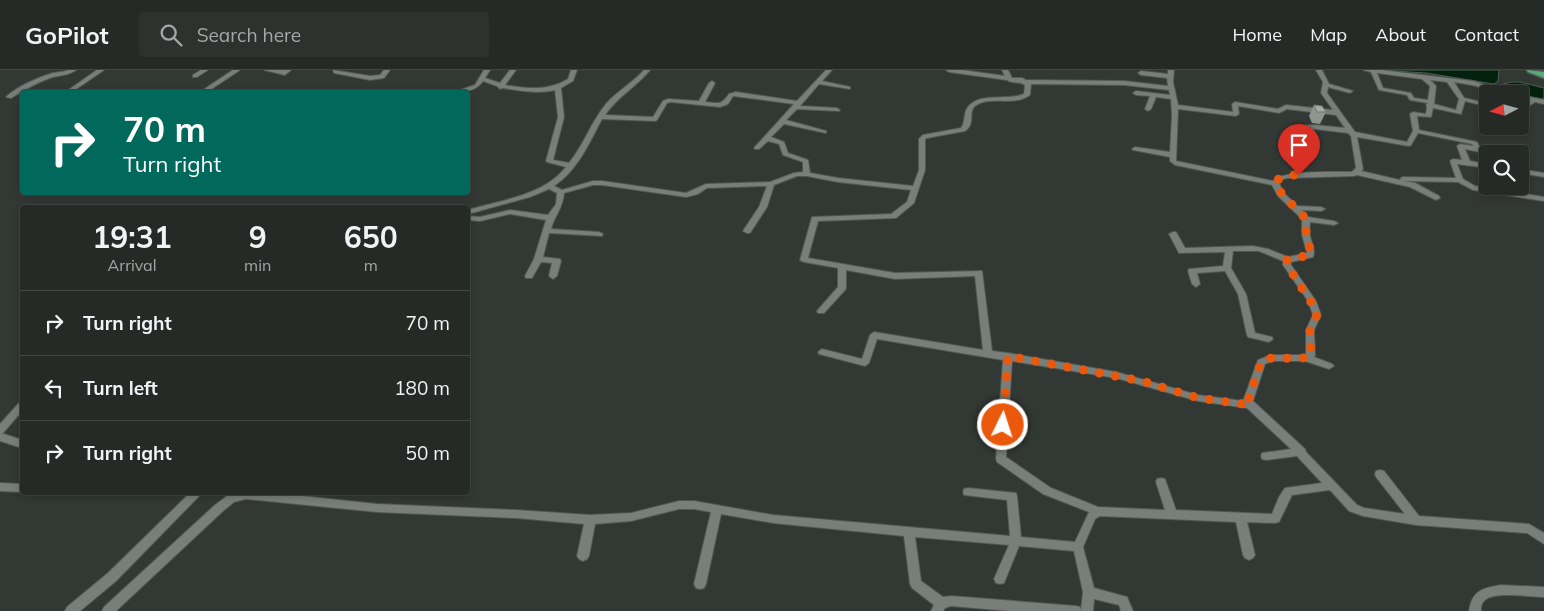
<!DOCTYPE html>
<style>
body{margin:0;font-family:Mulish,sans-serif;background:#2e322f;color:#f1f3f6;height:100vh;display:flex;flex-direction:column;font-size:19px;white-space:nowrap}
*{box-sizing:border-box;margin:0}
p{font-size:16px;color:#a4a7a7}
.icon{flex:none;width:28px;height:28px;fill:none;stroke:currentColor;stroke-width:2;stroke-linecap:round;stroke-linejoin:round}
.map{position:relative;flex:1;overflow:hidden}
.sheet{position:absolute;left:20px;top:135px;width:450px;height:290px;display:flex;flex-direction:column;background:#262a27;border-radius:5px;box-shadow:0 2px 8px #0003,0 0 0 1px #424644}
.sheet>*{flex:none}
.hud{position:absolute;left:20px;top:20px;width:450px;height:105px;border-radius:5px;box-shadow:0 2px 8px #0003,0 0 0 1px #424644;background:#00695c;color:#fff;overflow:hidden}
.needle{width:32px;rotate:264deg}
.buttons{position:absolute;left:1479px;top:15px;display:grid;gap:10px}
.buttons a{display:grid;place-items:center;width:50px;height:50px;border-radius:5px;background:#262a27;box-shadow:0 2px 8px #0003,0 0 0 1px #424644;font-size:25px}
.pin{position:absolute;display:grid;place-items:center;width:42px;height:42px;color:#fff;margin:-51px -21px;border-radius:50% 50% 50% 0;rotate:-45deg;box-shadow:0 0 5px #0007}
.pin .icon{rotate:45deg}
.me{position:absolute;width:55px;margin:-28px;rotate:4deg;stroke-linejoin:round;filter:drop-shadow(0 0 4px #0008)}
.turn{display:flex;align-items:center;gap:18px;height:105px;padding:0 20px;font-size:22px}
.turn .icon{width:65px;height:65px;stroke-width:2.5}
.turn b{display:block;font-size:35px;line-height:42px}
.eta{display:flex;justify-content:space-evenly;align-items:center;height:85px;text-align:center}
.eta b{font-size:30px;font-weight:700;line-height:35px}
ul{padding:0;list-style:none}
li{display:flex;align-items:center;gap:15px;height:65px;padding:0 20px;border-top:1px solid #424644}
li div{flex:1}
li b{display:block;font-size:19px}
li em{font-style:normal}
header{display:flex;align-items:center;gap:30px;box-sizing:border-box;height:70px;padding:0 25px;background:#262a27;border-bottom:1px solid #424644}
header strong{font-size:24px}
nav{display:flex;gap:28px;margin-inline-start:auto;font-size:18px}
.search{width:350px;height:45px;background:#2e322f;display:flex;align-items:center;gap:12px;box-sizing:border-box;padding:0 18px;border-radius:5px;color:#a4a7a7;font-size:19px}
.map>svg:first-child{display:block}
.water{fill:#04210e;stroke:#4b6153}
.lines{fill:none;stroke-linecap:round;stroke-linejoin:round}
.minor-casing{stroke:#525753;stroke-width:2}
.primary-casing{stroke:#525753;stroke-width:3}
.minor{fill:#787e79;fill-rule:evenodd}
.primary{fill:#54ab75;fill-rule:evenodd}
.wall{fill:#8e9490}
.building{fill:#a5aca7;stroke:#747875}
.route{stroke:#ea580c;stroke-width:9;stroke-dasharray:0 16.2}
</style>
<header>
<strong>GoPilot</strong>
<div class="search"><svg class="icon" aria-label="search" viewBox="0 0 24 24"><circle cx="10" cy="10" r="6"/><path d="M15 15l6 6"/></svg>Search here</div>
<nav><a>Home</a><a>Map</a><a>About</a><a>Contact</a></nav>
</header>
<div class="map">
<svg width="1544" height="541" viewBox="0 0 1544 541">
<rect width="100%" height="100%" fill="#323834"/>
<g class="water">
<path d="M1376,0H1499L1498,11L1494,14L1426,3Z"/>
<path d="M1512,12H1520L1544,18V29L1520,25L1501,18L1503,14Z"/>
</g>
<g class="lines">
<g class="minor-casing">
<g id="minor">
<path d="M69,0H76C68,6 59,5 50,8C36,13 24,20 11,28L6,27C18,16 37,8 53,3C58,2 63,2 69,0Z"/>
<path d="M97,0H104L72,22H66L67,21Z"/>
<path d="M201,0H208L197,7H193V5Z"/>
<path d="M233,0H240L207,22H203V20Z"/>
<path d="M264,0H291L285,5Z"/>
<path d="M333,0L370,6L380,5L384,0H390L384,8L370,10L334,3Z"/>
<path d="M484,0H490L485,8L500,13L510,0H516L505,15C526,19 549,21 568,9L571,0H577L573,11L561,18L564,47L553,90L569,93C584,75 591,52 606,34C617,21 633,13 644,0H650C636,17 617,27 605,45L653,47L663,31L668,29L699,31L709,13L712,11L715,13L705,32C718,33 721,36 729,24L736,22L797,31L826,0H832L822,11L850,17V19L819,14L800,36L837,38L840,40L839,41L797,39L786,50L826,61V63L784,54L771,67L784,72L788,83L808,90L810,103L838,108L913,116L919,100V69L923,65L961,58C966,52 963,43 968,37C979,22 1008,31 1024,24L1025,15C1019,11 1012,14 1007,10L949,2L946,0H962L1005,6L1002,0H1008L1012,8H1022L1026,10L1124,11L1168,16L1167,8L1141,5L1138,3L1141,1L1168,4V0H1174L1173,12L1178,35L1233,42L1232,34L1235,32L1278,39L1286,35L1333,40L1321,23L1323,12L1316,0H1322L1329,14L1353,21L1350,23L1328,17L1327,23L1355,62L1407,72L1413,61L1410,44L1413,42L1426,44L1427,36L1426,35L1428,33L1410,30L1407,25L1379,20L1371,2L1363,0H1381L1473,11L1512,23L1513,24H1503L1472,15L1454,12L1464,28L1486,33L1488,49L1485,47L1481,35L1465,31L1461,44L1433,38L1431,47L1417,46L1419,60L1477,72L1480,78L1492,81V83L1489,84L1465,79L1470,91L1488,94V98L1457,94L1463,109L1475,116L1544,127V131L1473,120L1458,112L1404,111L1415,113L1439,126L1440,128L1436,130L1410,117L1357,105L1354,106L1287,108L1280,110L1279,113L1284,123L1297,136L1321,137L1325,139L1321,141L1302,140L1308,147L1334,151L1338,153L1334,155L1310,152C1310,156 1309,161 1310,165C1311,173 1316,179 1313,187L1291,192V195L1316,231L1321,245L1314,260L1315,285L1314,287L1332,294L1334,296L1329,299L1305,291H1272L1265,294L1253,331L1305,379L1306,382L1357,435L1364,438L1405,444L1376,407L1375,404L1376,401L1380,400L1384,401L1419,446L1529,454L1544,463V474L1527,463L1416,455L1363,446L1349,441L1330,420L1292,425L1279,452L1275,453L1247,452L1255,485L1253,488L1249,490L1245,488L1243,485L1236,452L1100,446L1095,449L1083,477L1094,518L1127,527L1133,541H1121L1119,535L1094,529L1093,541H1010L951,536L945,538L943,541H931L934,535L912,518L910,514L904,466L773,453L721,444L706,514L704,518L700,519L696,518L694,514L711,442L694,439H679L631,451L595,454L589,486L587,489L583,491L579,489L577,486L584,454L516,448L377,442L246,429L234,432L223,441L116,541H102L104,537L215,435L227,426L239,422H264L377,434L516,440L590,445L631,443L679,431H694L773,445L1010,466L1007,430L964,425L963,422L964,419L968,418L1016,423L1017,426L1021,467L1075,472L1089,442L1043,424L997,392L996,389L1003,290L877,269L869,293L865,296L819,284L818,282L822,279L862,289L870,265L874,262L983,280L975,206L895,209L846,200V218L845,220L824,243H818L817,241L838,217V198L804,192L800,190L812,147L891,144L907,132L911,120L838,112L807,106H797L774,115L767,137L750,163H747L743,161L759,137L767,116L707,118L698,124L686,127L602,115H593L564,123C563,138 555,145 551,159L599,162L603,164L602,166L549,163L543,187L560,189L561,191L557,206L553,209L549,206L552,193L541,192L532,208H526L525,206L534,189L546,150L510,144L480,151L468,150V146L480,147L510,140L548,145L556,134L557,123L549,119L530,127L468,144V140C501,130 543,126 566,97L547,92L546,91L558,47L555,20C538,24 520,21 503,18L500,19L497,16L483,11C477,20 467,22 456,22L457,21L475,15ZM1377,3L1422,9L1430,16L1428,30L1414,28L1411,23L1383,18ZM1430,10L1447,12L1459,29L1456,40L1434,34L1436,16ZM1031,14L1124,15L1169,20L1170,25L1136,21L1133,23L1136,25L1150,26L1145,39L1148,41L1151,39L1156,27L1171,29L1172,45L1170,82L1135,77L1132,79L1133,80L1170,87V91L1175,95L1272,115L1278,126L1302,149V165L1307,183L1288,187L1268,179L1253,176L1185,178L1176,162H1173L1169,164L1179,183L1225,182L1223,196L1189,199L1188,201L1192,214L1196,217L1200,214L1197,203L1225,201L1238,224L1247,265L1248,267L1269,272L1273,269L1272,267L1255,263L1246,224L1231,198L1233,181H1259L1283,191V195L1308,231L1313,245L1306,260V284L1304,285H1271L1258,290L1243,331L1198,325L1116,302L1008,283L992,281L982,201L895,203L808,188L818,151L896,148L914,133L925,100V69L927,68L965,61C966,61 970,56 970,55C973,49 969,41 975,36C990,25 1014,37 1030,25ZM733,26L794,34L754,78L755,79H759L768,71L779,74L783,85L803,92V102L794,103L770,112L706,114L686,123L602,111H593L562,120L554,116C578,100 589,73 602,49L655,51L657,50L667,33L671,32L720,37L728,34ZM1238,36L1279,43L1287,39L1336,45L1345,58L1315,55L1292,56L1289,58L1292,60L1315,59L1348,63L1351,66L1356,98L1352,102C1337,102 1282,100 1273,111L1176,91L1178,39L1236,46L1239,44ZM1418,63L1472,74L1473,76L1460,74L1457,76L1462,90L1453,89L1450,91L1456,108L1403,107L1401,108L1400,110L1361,101L1363,99L1357,67L1409,76L1411,75ZM1012,291L1116,308L1198,331L1247,338L1291,379L1262,383L1261,386L1262,389L1266,390L1297,386L1322,413L1285,418L1279,427L1272,444L1176,440L1166,412L1165,409L1161,408L1157,409L1156,412L1165,440L1098,437L1051,418L1006,387ZM915,467L1009,475L994,509L996,513L1000,514L1004,513L1019,476L1074,481L1083,522L1081,540L1080,537L1076,536L951,526L943,527L921,511Z"/>
<path d="M424,20H449L452,22H421Z"/>
<path d="M1520,25L1544,30V34L1535,32L1520,42V37L1529,31L1520,29Z"/>
<path d="M1520,99L1544,103V107L1520,103Z"/>
<path d="M22,331V341L3,363H1L22,370V378L0,371V354L19,333Z"/>
<path d="M0,413L22,414V422L0,421Z"/>
<path d="M191,422H203L116,511L80,541H65L67,537L108,503Z"/>
<path d="M1501,515L1544,517V527C1530,527 1495,521 1485,530C1481,533 1481,537 1481,541H1469C1472,521 1482,518 1501,515Z"/>
</g>
</g>
<g class="primary-casing">
<path id="primary" d="M1527,0L1544,2V8L1528,2Z"/>
</g>
<use href="#minor" class="minor"/>
<use href="#primary" class="primary"/>
</g>
<path class="wall" d="M1314,35L1326,42L1320,54L1312,53L1309,46Z"/>
<path class="building" d="M1314,35L1322,36L1326,42H1317Z"/>
<g class="lines">
<path class="route" d="M1003,355L1008,286L1142,311L1198,328L1250,335L1248,331L1261,292C1275,282 1296,294 1311,285L1310,260L1317,245L1316,240L1287,195V190L1310,185L1311,182L1306,165V149L1282,124L1275,113C1280,105 1291,105 1299,105"/>
</g>
</svg>
<div class="buttons">
<a><svg class="needle" viewBox="-14 -14 28 28"><path d="M0-13l5 13h-10z" fill="#e53935"/><path d="M0 13l5-13h-10z" fill="#a4a7a7"/></svg></a>
<a><svg class="icon" aria-label="search" viewBox="0 0 24 24"><circle cx="10" cy="10" r="6"/><path d="M15 15l6 6"/></svg></a>
</div>
<div class="pin" style="left:1299px;top:105px;background:#d93025"><svg class="icon" aria-label="arrive" viewBox="0 0 24 24"><path d="M6 21V4h12l-3 4 3 4H6"/></svg></div>
<svg class="me" style="left:1003px;top:355px" viewBox="-20 -20 40 40"><circle r="17" fill="#ea580c" stroke="#fff" stroke-width="3"/><path d="M0-11L8 9 0 5-8 9z" fill="#fff"/></svg>
<div class="hud">
<div class="turn"><svg class="icon" aria-label="right" viewBox="0 0 24 24"><path d="M7 20v-9h11M14 6l5 5-5 5"/></svg><div><b>70 m</b>Turn right</div></div>
</div>
<section class="sheet">
<div class="eta">
<div><b>19:31</b><p>Arrival</p></div>
<div><b>9</b><p>min</p></div>
<div><b>650</b><p>m</p></div>
</div>
<ul>
<li><svg class="icon" aria-label="right" viewBox="0 0 24 24"><path d="M7 20v-9h11M14 6l5 5-5 5"/></svg><div><b>Turn right</b></div><em>70 m</em></li>
<li><svg class="icon" aria-label="left" viewBox="0 0 24 24"><path d="M17 20v-9H6M10 6l-5 5 5 5"/></svg><div><b>Turn left</b></div><em>180 m</em></li>
<li><svg class="icon" aria-label="right" viewBox="0 0 24 24"><path d="M7 20v-9h11M14 6l5 5-5 5"/></svg><div><b>Turn right</b></div><em>50 m</em></li>
</ul>
</section>
</div>
